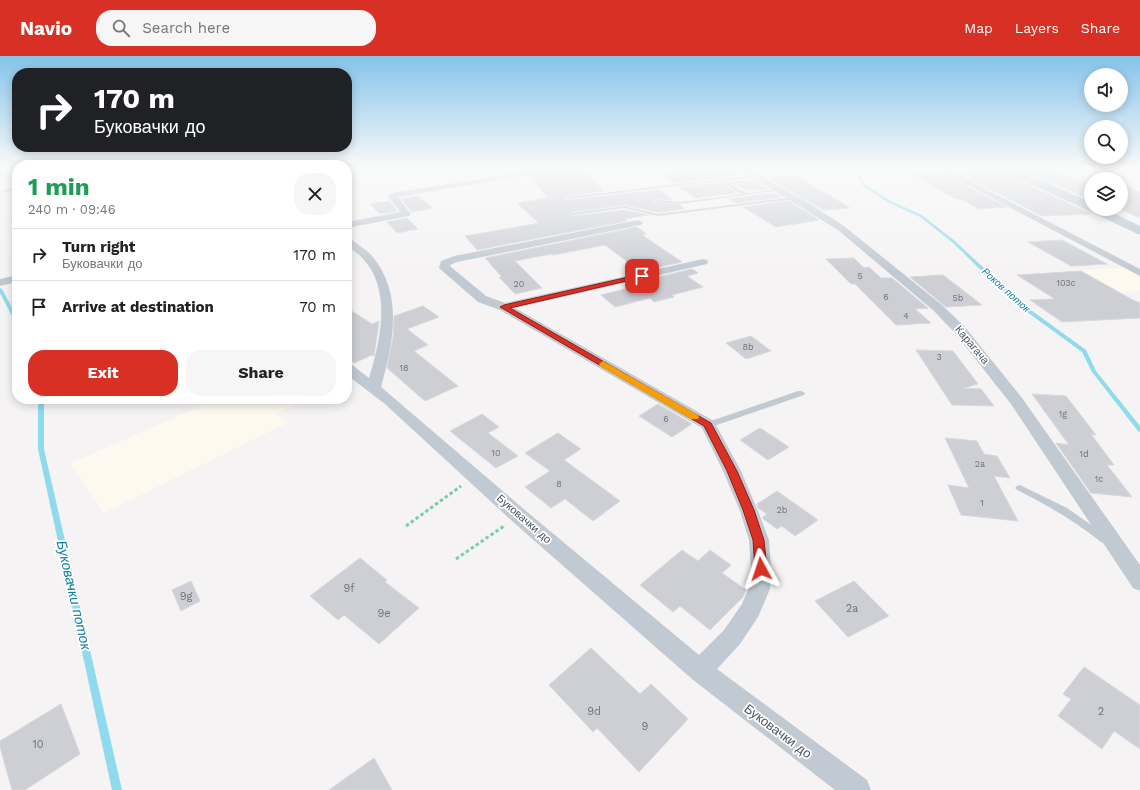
<!DOCTYPE html>
<meta charset="utf-8">
<style>
body{margin:0;font-family:"Work Sans",sans-serif;background:#f6f6f6;color:#222;height:100vh;display:flex;flex-direction:column;font-size:15px;white-space:nowrap}
*{box-sizing:border-box;margin:0}
p{font-size:13px;color:#767676}
.icon{flex:none;width:22px;height:22px;fill:none;stroke:currentColor;stroke-width:2;stroke-linecap:round;stroke-linejoin:round}
.map{position:relative;flex:1;overflow:hidden}
.details{position:absolute;left:12px;top:104px;width:340px;height:244px;display:flex;flex-direction:column;background:#fff;border-radius:16px;box-shadow:0 2px 10px #0003}
.details>*{flex:none}
.guide{position:absolute;left:12px;top:12px;width:340px;height:84px;border-radius:16px;box-shadow:0 2px 10px #0003;background:#202124;color:#fff;overflow:hidden}
.tools{position:absolute;left:1084px;top:12px;display:grid;gap:8px}
.tools a{display:grid;place-items:center;width:44px;height:44px;border-radius:50%;background:#fff;box-shadow:0 2px 10px #0003;font-size:20px}
.pin{position:absolute;display:grid;place-items:center;width:34px;height:34px;color:#fff;margin:-17px;border-radius:8px;box-shadow:0 2px 6px #0006}
.me{position:absolute;width:44px;margin:-22px;rotate:355deg;stroke-linejoin:round;filter:drop-shadow(0 0 3px #0008)}
.turn{display:flex;align-items:center;gap:14px;height:84px;padding:0 16px;font-size:18px}
.turn .icon{width:52px;height:52px;stroke-width:2.5}
.turn b{display:block;font-size:28px;line-height:34px}
.round{display:grid;place-items:center;flex:none;width:42px;height:42px;border-radius:16px;background:#f6f6f6}
.summary{display:flex;align-items:center;justify-content:space-between;height:68px;padding:0 16px}
h1{font-size:24px;font-weight:700;line-height:30px;color:#1e9e55}
.action{display:flex;gap:8px;margin-top:auto;padding:8px 16px}
.action a{flex:1;height:46px;border-radius:16px;background:#d93025;color:#fff;font-size:16px;font-weight:700;line-height:46px;text-align:center}
.action a+a{background:#f6f6f6;color:#222}
ul{padding:0;list-style:none}
li{display:flex;align-items:center;gap:12px;height:52px;padding:0 16px;border-top:1px solid #e0e0e0}
li div{flex:1}
li b{display:block;font-size:15px}
li em{font-style:normal}
header{display:flex;align-items:center;gap:24px;box-sizing:border-box;height:56px;padding:0 20px;background:#d93025;color:#fff}
header strong{font-size:19px}
nav{display:flex;gap:22px;margin-inline-start:auto;font-size:14px}
.search{width:280px;height:36px;background:#f6f6f6;display:flex;align-items:center;gap:10px;box-sizing:border-box;padding:0 14px;border-radius:16px;color:#767676;font-size:15px}
.map>svg:first-child{display:block}
.commercial{fill:#fdf9ef}
.lines{fill:none;stroke-linecap:round;stroke-linejoin:round}
.stream{fill:#90daee;fill-rule:evenodd}
.building{fill:#cdcfd5;stroke:#d7d9de}
.path{stroke:#7ad0a6;stroke-width:3;stroke-dasharray:3.5 2.5;stroke-linecap:butt}
.service{fill:#c1cad2;fill-rule:evenodd}
.minor{fill:#c1cad2;fill-rule:evenodd}
.primary{fill:#b3c2d1;fill-rule:evenodd}
.route{fill:#d93025;stroke:#8d1f18}
.slow{fill:#f59e0b}
.labels{text-anchor:middle;dominant-baseline:central;stroke-width:3.5;stroke-linejoin:round;paint-order:stroke}
.number-label{font-size:9px;fill:#6b747e}
.far-water-label{font-size:10px;font-style:italic;fill:#0c7c9b;stroke:#fff}
.street-label{font-size:11px;fill:#4a5661;stroke:#fff}
.near-number-label{font-size:11px;fill:#6b747e}
.near-street-label{font-size:13px;fill:#4a5661;stroke:#fff}
.near-water-label{font-size:14px;font-style:italic;fill:#0c7c9b;stroke:#fff}
</style>
<header>
<strong>Navio</strong>
<div class="search"><svg class="icon" aria-label="search" viewBox="0 0 24 24"><circle cx="10" cy="10" r="6"/><path d="M15 15l6 6"/></svg>Search here</div>
<nav><a>Map</a><a>Layers</a><a>Share</a></nav>
</header>
<div class="map">
<svg width="1140" height="734" viewBox="0 0 1140 734">
<rect width="100%" height="100%" fill="#f5f3f3"/>
<g class="commercial">
<path d="M1129,211L1140,217V235L1052,241L1016,218Z"/>
<path d="M217,343H307L277,358L287,367L104,457L71,407Z"/>
</g>
<g class="lines">
<g class="stream">
<path d="M854,113H857L865,128L889,144L922,159L955,185L1020,246L1086,294L1096,315L1140,370V376L1138,375L1092,316L1082,296L1016,248L953,187L920,161L887,146L863,130Z"/>
<path d="M0,232L2,233L17,261V267L15,266L0,237Z"/>
<path d="M38,343H44V393L122,734H112L38,393Z"/>
</g>
</g>
<g class="building">
<path d="M707,113H731L741,119L674,127L661,118Z"/>
<path d="M964,113H1001L1002,116L1091,158L1042,160L958,117L971,116Z"/>
<path d="M1020,113H1047L1078,126L1091,125V144Z"/>
<path d="M584,115L604,135L567,140L564,141V143L567,144L660,134L673,144L656,143L653,144V146L680,149L685,153L658,156L624,149L573,156L570,159L573,160L624,154L649,159L624,163L627,165L477,194L465,180L539,167L517,147L548,142L531,121Z"/>
<path d="M943,118L1007,151L979,153L961,143H956L913,119Z"/>
<path d="M793,119L811,128L850,152L823,154L768,122Z"/>
<path d="M749,124H754L768,133L748,135L730,126Z"/>
<path d="M721,127L736,137L695,142L680,131Z"/>
<path d="M1121,128L1140,136V162L1121,153Z"/>
<path d="M774,137L781,141L736,147L729,143Z"/>
<path d="M418,140L433,152L412,156L401,143Z"/>
<path d="M389,145L397,155L380,158L370,148Z"/>
<path d="M789,145L819,164L776,171L743,151Z"/>
<path d="M407,162L418,173L397,177L387,166Z"/>
<path d="M637,171L647,178L642,179L682,206L640,215L605,189L553,199L551,198L515,205L542,232L515,238L499,221H502L485,202Z"/>
<path d="M1062,184L1107,208L1071,210L1028,186Z"/>
<path d="M854,202L864,212L869,211L881,222H892L928,252L915,253L931,267L896,269L855,228H851L826,203Z"/>
<path d="M692,213L698,217L687,220L703,231L672,239L674,241L654,246L650,242L615,251L601,239L654,226L650,223Z"/>
<path d="M1081,215L1131,243L1140,247V262L1062,266L1030,244L1055,243L1017,219Z"/>
<path d="M943,219L982,249L946,251L910,221Z"/>
<path d="M423,250L439,261L407,273L428,289L414,295L458,330L425,345L387,312L393,281L394,260Z"/>
<path d="M347,252L372,268L379,265L374,300L372,299L354,307L347,301Z"/>
<path d="M751,280L771,295L746,303L726,287Z"/>
<path d="M916,294L953,295L978,328L963,332L981,333L994,350L952,349Z"/>
<path d="M1032,338L1066,340L1096,379L1091,378L1114,409H1107L1132,441L1091,437L1056,387L1069,389Z"/>
<path d="M658,348L692,368L672,381L639,360Z"/>
<path d="M482,358L499,371L488,377L518,400L496,412L450,375Z"/>
<path d="M760,372L789,391L768,404L740,384Z"/>
<path d="M558,377L581,393L564,404L620,445L593,465L565,443L551,452L525,431L550,415L525,397Z"/>
<path d="M945,382L977,385L984,398L997,400L1010,422L994,420L1018,465L961,459L948,429L969,432Z"/>
<path d="M777,435L818,464L795,480L782,470L777,473L762,462L767,458L758,452L757,448Z"/>
<path d="M682,494L698,505L710,494L731,509L722,517L746,534L743,541L710,574L680,550L673,556L640,529Z"/>
<path d="M360,502L387,524L385,526L419,552L379,588L344,559L338,564L310,540Z"/>
<path d="M191,525L200,545L181,555L172,534Z"/>
<path d="M854,525L889,560L848,581L815,545Z"/>
<path d="M591,592L640,638L651,628L688,663L639,716L597,672L593,676L549,629Z"/>
<path d="M1084,611L1140,649V693L1114,675L1102,693L1058,660L1071,643L1063,638Z"/>
<path d="M61,648L80,698L25,734H12L0,691V685Z"/>
<path d="M374,702L392,734H329Z"/>
</g>
<g class="lines">
<g class="path">
<path d="M406,470L461,430"/>
<path d="M456,503L504,470"/>
</g>
<g class="service">
<path d="M756,119L757,121L726,125L740,134L748,137L780,133L782,134L680,148L656,146L654,145L656,144L680,146L743,138L736,136L721,125L567,143L565,142L567,141Z"/>
<path d="M17,131V133L3,136L1,135Z"/>
<path d="M793,141L795,142V143L658,160L624,152L573,159L571,158L573,157L624,150L658,158Z"/>
<path d="M798,335H801L805,337L804,339L711,371L708,372L704,369L705,367Z"/>
<path d="M1020,429L1067,452L1107,480L1109,483L1107,486L1104,487L1101,486C1075,465 1047,449 1017,434L1015,432L1017,430Z"/>
</g>
<g class="minor">
<path d="M549,113H574L570,115L510,122L398,141L411,158L409,160L347,172V166L400,156L388,141L392,137L510,118Z"/>
<path d="M739,113H749L807,146L844,170L942,249L964,270L1022,342L1140,509V535L1133,532L1011,348L954,276L934,255L838,174Z"/>
<path d="M937,113H947L1140,213V220Z"/>
<path d="M638,164L641,165L643,167L641,169L457,206L450,209L451,211L486,240L505,247L703,203L707,204L708,206L707,208L515,252L714,365L716,369L741,415L758,455L769,484L771,513L770,533L758,561L740,588L717,613L867,724L871,734H835L692,623L512,465L385,348L347,319V308L352,309L369,322C380,286 392,235 364,204C359,198 353,194 347,190V182L351,183C358,189 366,193 372,200C404,238 393,288 381,331L526,455L699,599L724,574L742,548L748,533L751,513L749,484L740,455L723,415L702,372L500,254L478,246L439,212L441,205L454,200Z"/>
<path d="M17,219V226L0,230V223Z"/>
</g>
<path class="primary" d="M1002,113H1016L1091,146V153H1105L1140,170V179L1003,115Z"/>
</g>
<linearGradient id="sky" x2="0" y2="1"><stop stop-color="#85c3ea"/><stop offset="0.52" stop-color="#fafafa"/><stop offset="1" stop-color="#fafafa" stop-opacity="0"/></linearGradient>
<rect width="1140" height="216" fill="url(#sky)"/>
<path class="route" d="M642,218H644V221L510,252L711,367L737,415L754,454L764,484L767,513L765,516L761,518L757,516L755,513L753,484L743,454L727,415L704,370L500,251L504,249Z"/>
<path class="slow" d="M603,305L698,359L699,361L698,363H691L600,310L599,308Z"/>
<g class="labels">
<g class="number-label">
<text x="860" y="220">5</text>
<text x="1066" y="227">103c</text>
<text x="519" y="228">20</text>
<text x="886" y="241">6</text>
<text x="958" y="242">5b</text>
<text x="906" y="260">4</text>
<text x="748" y="291">8b</text>
<text x="939" y="301">3</text>
<text x="404" y="312">18</text>
<text x="1063" y="358">1g</text>
<text x="666" y="363">6</text>
<text x="496" y="397">10</text>
<text x="1084" y="398">1d</text>
<text x="980" y="408">2a</text>
<text x="1099" y="423">1c</text>
<text x="559" y="428">8</text>
<text x="982" y="447">1</text>
<text x="782" y="454">2b</text>
</g>
<g class="far-water-label">
<text transform="translate(1006 234) rotate(42)">Роков поток</text>
</g>
<g class="street-label">
<text transform="translate(972 289) rotate(50)">Карагача</text>
<text transform="translate(524 463) rotate(41)">Буковачки до</text>
</g>
<g class="near-number-label">
<text x="349" y="532">9f</text>
<text x="186" y="540">9g</text>
<text x="852" y="552">2a</text>
<text x="384" y="557">9e</text>
<text x="594" y="655">9d</text>
<text x="1101" y="655">2</text>
<text x="645" y="670">9</text>
<text x="38" y="688">10</text>
</g>
<g class="near-street-label">
<text transform="translate(778 675) rotate(37)">Буковачки до</text>
</g>
<g class="near-water-label">
<text transform="translate(74 539) rotate(77)">Буковачки поток</text>
</g>
</g>
</svg>
<div class="tools">
<a><svg class="icon" aria-label="sound" viewBox="0 0 24 24"><path d="M4 9h4l5-4v14l-5-4H4zM17 9q2 3 0 6"/></svg></a>
<a><svg class="icon" aria-label="search" viewBox="0 0 24 24"><circle cx="10" cy="10" r="6"/><path d="M15 15l6 6"/></svg></a>
<a><svg class="icon" aria-label="layers" viewBox="0 0 24 24"><path d="M12 4l9 5-9 5-9-5zM3 14l9 5 9-5"/></svg></a>
</div>
<div class="pin" style="left:642px;top:220px;background:#d93025"><svg class="icon" aria-label="arrive" viewBox="0 0 24 24"><path d="M6 21V4h12l-3 4 3 4H6"/></svg></div>
<svg class="me" style="left:761px;top:513px" viewBox="-20 -20 40 40"><path d="M0-17L14 15 0 8-14 15z" fill="#d93025" stroke="#fff" stroke-width="4"/></svg>
<div class="guide">
<div class="turn"><svg class="icon" aria-label="right" viewBox="0 0 24 24"><path d="M7 20v-9h11M14 6l5 5-5 5"/></svg><div><b>170 m</b>Буковачки до</div></div>
</div>
<section class="details">
<div class="summary"><div><h1>1 min</h1><p>240 m · 09:46</p></div><a class="round"><svg class="icon" aria-label="close" viewBox="0 0 24 24"><path d="M6 6l12 12M18 6L6 18"/></svg></a></div>
<ul>
<li><svg class="icon" aria-label="right" viewBox="0 0 24 24"><path d="M7 20v-9h11M14 6l5 5-5 5"/></svg><div><b>Turn right</b><p>Буковачки до</p></div><em>170 m</em></li>
<li><svg class="icon" aria-label="arrive" viewBox="0 0 24 24"><path d="M6 21V4h12l-3 4 3 4H6"/></svg><div><b>Arrive at destination</b></div><em>70 m</em></li>
</ul>
<div class="action"><a>Exit</a><a>Share</a></div>
</section>
</div>
